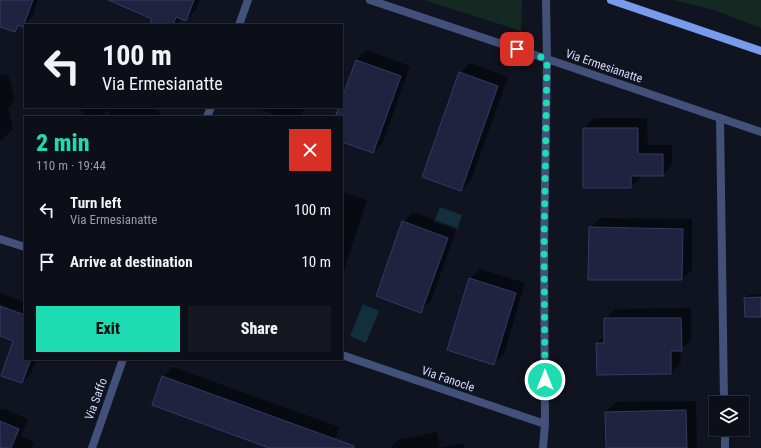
<!DOCTYPE html>
<meta charset="utf-8">
<style>
body{margin:0;font-family:"Roboto Condensed",sans-serif;background:#151721;color:#f1f3f6;height:100vh;display:flex;flex-direction:column;font-size:15px;white-space:nowrap}
*{box-sizing:border-box;margin:0}
p{font-size:13px;color:#9a9ca2}
.icon{flex:none;width:22px;height:22px;fill:none;stroke:currentColor;stroke-width:2;stroke-linecap:round;stroke-linejoin:round}
.map{position:relative;flex:1;overflow:hidden}
.sheet{position:absolute;left:24px;top:116px;width:319px;height:244px;display:flex;flex-direction:column;background:#0c0e18;border-radius:0px;box-shadow:0 1px 3px #0004,0 0 0 1px #2c2e37}
.sheet>*{flex:none}
.guide{position:absolute;left:24px;top:24px;width:319px;height:84px;border-radius:0px;box-shadow:0 1px 3px #0004,0 0 0 1px #2c2e37;background:#0c0e18;color:#f1f3f6;overflow:hidden}
.buttons{position:absolute;left:709px;top:396px;display:grid;gap:8px}
.buttons a{display:grid;place-items:center;width:40px;height:40px;border-radius:0px;background:#0c0e18;box-shadow:0 1px 3px #0004,0 0 0 1px #2c2e37;font-size:20px}
.pin{position:absolute;display:grid;place-items:center;width:34px;height:34px;color:#fff;margin:-17px;border-radius:8px;box-shadow:0 2px 6px #0006}
.me{position:absolute;width:44px;margin:-22px;rotate:0deg;stroke-linejoin:round;filter:drop-shadow(0 0 3px #0008)}
.turn{display:flex;align-items:center;gap:14px;height:84px;padding:0 12px;font-size:18px}
.turn .icon{width:52px;height:52px;stroke-width:2.5}
.turn b{display:block;font-size:28px;line-height:34px}
.round{display:grid;place-items:center;flex:none;width:42px;height:42px;border-radius:0px;background:#151721}
.overview{display:flex;align-items:center;justify-content:space-between;height:68px;padding:0 12px}
h1{font-size:24px;font-weight:800;line-height:30px;color:#1edcb2}
.action{display:flex;gap:8px;margin-top:auto;padding:8px 12px}
.action a{flex:1;height:46px;border-radius:0px;background:#1edcb2;color:#111;font-size:16px;font-weight:800;line-height:46px;text-align:center}
.action a+a{background:#151721;color:#f1f3f6}
ul{padding:0;list-style:none}
li{display:flex;align-items:center;gap:12px;height:52px;padding:0 12px}
li div{flex:1}
li b{display:block;font-size:15px}
li em{font-style:normal}
.map>svg:first-child{display:block}
.green{fill:#142922}
.water{fill:#122f3d}
.shadow{fill:#0007}
.building{fill:#1f233f;stroke:#343a67}
.lines{fill:none;stroke-linecap:round;stroke-linejoin:round}
.lane{stroke:#415179;stroke-width:8}
.street{stroke:#415179;stroke-width:8}
.secondary{stroke:#799bed;stroke-width:8}
.route{stroke:#1edcb2;stroke-width:7;stroke-dasharray:0 12.6}
.labels{text-anchor:middle;dominant-baseline:central;stroke-width:4;stroke-linejoin:round;paint-order:stroke}
.street-label{font-size:12px;fill:#d5ddf9;stroke:#101320}
</style>
<div class="map">
<svg width="761" height="448" viewBox="0 0 761 448">
<rect width="100%" height="100%" fill="#101320"/>
<g class="green">
<path d="M424,0H522L521,31Z"/>
<path d="M673,0H761V28L714,10Z"/>
</g>
<g class="water">
<path d="M440,207L462,215L457,230L434,222Z"/>
<path d="M363,304L379,311L366,343L350,336Z"/>
</g>
<g class="shadow">
<path d="M2,0H42L41,1L38,0L33,16L23,26L0,18V4Z"/>
<path d="M135,0H200L196,10L186,20L181,18L178,25H151L154,18Z"/>
<path d="M366,50L410,66L383,142L373,152L342,141V117H336L340,107H342V101L356,60Z"/>
<path d="M470,63L508,77L471,180L461,190L460,73Z"/>
<path d="M8,74L15,100L8,108L13,129L3,139L0,140V76Z"/>
<path d="M80,107H154L160,114L157,117H113L107,111L100,117H87L79,108Z"/>
<path d="M254,107H305L303,112L298,117H281Z"/>
<path d="M594,118H647L648,145H672V165L663,175H641V177L631,187L584,128Z"/>
<path d="M342,192L367,200L344,271L342,273Z"/>
<path d="M413,212L457,228L431,301L421,311L403,222Z"/>
<path d="M600,218L692,219V270L682,280L590,228Z"/>
<path d="M480,269L525,283L504,354L494,364L470,279Z"/>
<path d="M0,293L25,302V359H36L32,372L22,382L15,340L0,335Z"/>
<path d="M761,294V316L745,298L749,295Z"/>
<path d="M691,308V340L680,350L681,363L671,373L597,343L605,335V319L615,309Z"/>
<path d="M173,367L339,427L332,448H272L163,377Z"/>
<path d="M696,401L697,448H607L606,412L616,402Z"/>
<path d="M2,408L28,419L21,436L34,442L32,448H0V410Z"/>
<path d="M437,432L440,448L463,443L464,448H390L398,440Z"/>
</g>
<g class="building">
<path d="M0,0H33L23,27L18,25L15,32L0,27Z"/>
<path d="M108,0H194L186,21L176,17L173,25H150L152,19Z"/>
<path d="M356,60L401,76L373,153L342,142V117H335L339,107H342V98Z"/>
<path d="M459,72L498,86L461,191L422,177Z"/>
<path d="M583,128H638V154H663V176H631V188H583Z"/>
<path d="M402,221L448,238L421,313L376,296Z"/>
<path d="M589,227L683,229L682,280H588Z"/>
<path d="M469,278L516,293L494,365L447,350Z"/>
<path d="M761,297V317H745L744,298Z"/>
<path d="M0,306L25,315V359H31L22,383L1,376L13,341L0,336Z"/>
<path d="M604,318H681L682,351H671V374L597,375L596,343H604Z"/>
<path d="M162,376L354,446V448H269L152,405Z"/>
<path d="M686,410L687,448H606L605,412Z"/>
<path d="M0,421L19,429L11,448H0Z"/>
</g>
<g class="lines">
<g class="lane">
<path d="M720,118L724,403"/>
<path d="M725,429V448"/>
</g>
<g class="street">
<path d="M370,0L547,59L761,132"/>
<path d="M239,25L248,0"/>
<path d="M207,117L211,107"/>
<path d="M0,239L25,247"/>
<path d="M342,355L545,424"/>
<path d="M92,448L123,359"/>
<path d="M543,448L545,424L544,248L547,59L546,0"/>
</g>
<path class="secondary" d="M611,0L761,51"/>
</g>
<g class="lines">
<path class="route" d="M517,49L547,59L544,248L545,380"/>
</g>
<g class="labels">
<g class="street-label">
<text transform="translate(604 66) rotate(19)">Via Ermesianatte</text>
<text transform="translate(448 379) rotate(19)">Via Fanocle</text>
<text transform="translate(96 399) rotate(-70)">Via Saffo</text>
</g>
</g>
</svg>
<div class="buttons">
<a><svg class="icon" aria-label="layers" viewBox="0 0 24 24"><path d="M12 4l9 5-9 5-9-5zM3 14l9 5 9-5"/></svg></a>
</div>
<div class="pin" style="left:517px;top:49px;background:#d93025"><svg class="icon" aria-label="arrive" viewBox="0 0 24 24"><path d="M6 21V4h12l-3 4 3 4H6"/></svg></div>
<svg class="me" style="left:545px;top:380px" viewBox="-20 -20 40 40"><circle r="17" fill="#1edcb2" stroke="#fff" stroke-width="3"/><path d="M0-11L8 9 0 5-8 9z" fill="#fff"/></svg>
<div class="guide">
<div class="turn"><svg class="icon" aria-label="left" viewBox="0 0 24 24"><path d="M17 20v-9H6M10 6l-5 5 5 5"/></svg><div><b>100 m</b>Via Ermesianatte</div></div>
</div>
<section class="sheet">
<div class="overview"><div><h1>2 min</h1><p>110 m · 19:44</p></div><a class="round" style="background:#d93025;color:#fff"><svg class="icon" aria-label="close" viewBox="0 0 24 24"><path d="M6 6l12 12M18 6L6 18"/></svg></a></div>
<ul>
<li><svg class="icon" aria-label="left" viewBox="0 0 24 24"><path d="M17 20v-9H6M10 6l-5 5 5 5"/></svg><div><b>Turn left</b><p>Via Ermesianatte</p></div><em>100 m</em></li>
<li><svg class="icon" aria-label="arrive" viewBox="0 0 24 24"><path d="M6 21V4h12l-3 4 3 4H6"/></svg><div><b>Arrive at destination</b></div><em>10 m</em></li>
</ul>
<div class="action"><a>Exit</a><a>Share</a></div>
</section>
</div>
